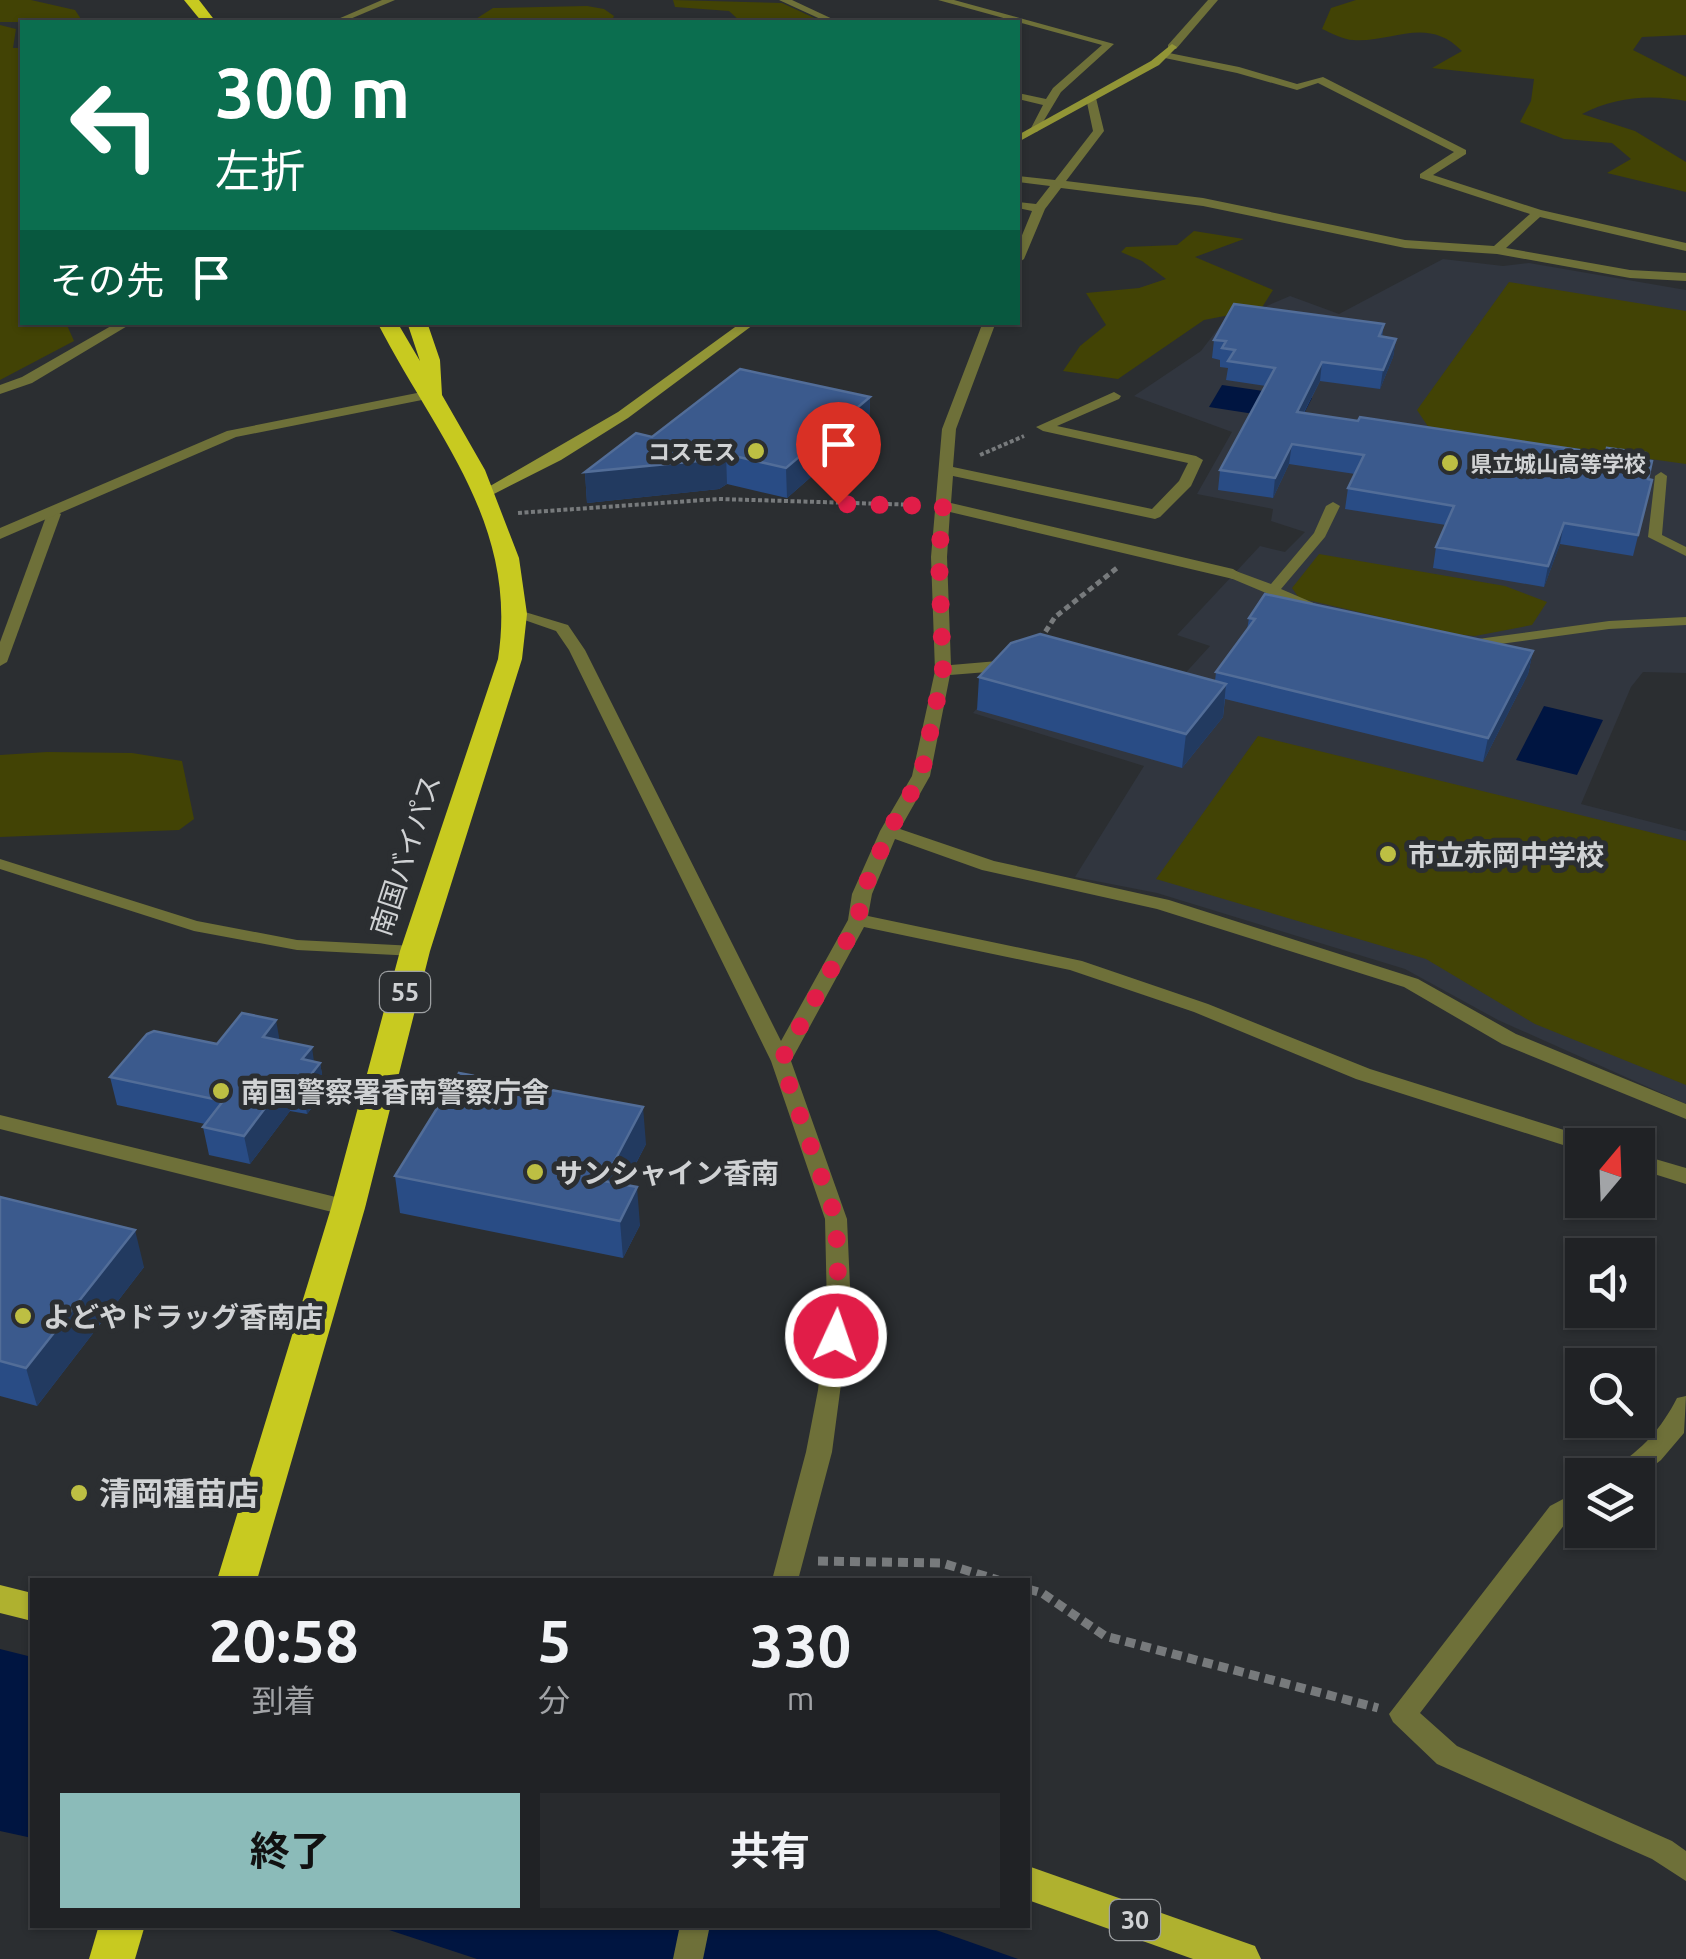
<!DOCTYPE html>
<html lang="ja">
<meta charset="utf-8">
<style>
body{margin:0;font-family:Ubuntu,"Noto Sans JP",sans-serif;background:#282a2d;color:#f1f3f6;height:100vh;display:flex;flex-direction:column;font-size:38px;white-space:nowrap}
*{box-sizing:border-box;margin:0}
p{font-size:32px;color:#a2a4a7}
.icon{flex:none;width:55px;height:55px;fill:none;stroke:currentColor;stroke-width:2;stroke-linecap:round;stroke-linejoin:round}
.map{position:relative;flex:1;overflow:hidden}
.drawer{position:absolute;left:30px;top:1578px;width:1000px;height:350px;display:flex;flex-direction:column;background:#202225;border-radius:0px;box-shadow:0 2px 8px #0004,0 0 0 2px #3d3f42}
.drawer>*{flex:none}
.hud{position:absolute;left:20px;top:20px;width:1000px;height:305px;border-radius:0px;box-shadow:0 2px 8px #0004,0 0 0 2px #3d3f42;background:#0b6e4f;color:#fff;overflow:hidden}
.needle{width:65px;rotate:19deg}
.fabs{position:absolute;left:1565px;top:1128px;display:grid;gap:20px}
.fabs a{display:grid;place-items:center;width:90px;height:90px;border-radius:0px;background:#202225;box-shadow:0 2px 8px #0004,0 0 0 2px #3d3f42;font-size:50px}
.pin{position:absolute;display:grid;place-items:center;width:85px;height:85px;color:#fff;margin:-102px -42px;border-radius:50% 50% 50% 0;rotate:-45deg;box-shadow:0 0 10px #0007}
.pin .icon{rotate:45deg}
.me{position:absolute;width:110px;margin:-55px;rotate:3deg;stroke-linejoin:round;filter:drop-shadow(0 0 8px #0008)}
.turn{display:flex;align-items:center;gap:35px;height:210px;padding:0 30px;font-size:45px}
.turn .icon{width:130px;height:130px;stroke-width:2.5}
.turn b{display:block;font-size:70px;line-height:85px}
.then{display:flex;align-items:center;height:95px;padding:0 30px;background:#0003;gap:20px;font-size:38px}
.eta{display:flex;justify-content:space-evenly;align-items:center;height:170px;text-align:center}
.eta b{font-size:60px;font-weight:700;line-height:70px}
.cta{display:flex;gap:20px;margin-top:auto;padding:20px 30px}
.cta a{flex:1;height:115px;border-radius:0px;background:#8bbbb9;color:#111;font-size:40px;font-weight:700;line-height:115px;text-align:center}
.cta a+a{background:#282a2d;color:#f1f3f6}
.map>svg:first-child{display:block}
.built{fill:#31363f}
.green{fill:#424305}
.water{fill:#001541}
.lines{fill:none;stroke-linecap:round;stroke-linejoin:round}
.path-far2{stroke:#777a7c;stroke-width:4;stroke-dasharray:4 2.5;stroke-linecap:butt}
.path-far1{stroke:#777a7c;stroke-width:5;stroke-dasharray:6 4;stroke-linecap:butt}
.path{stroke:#777a7c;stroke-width:9;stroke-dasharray:10 6;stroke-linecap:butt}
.lane{fill:#6e7039;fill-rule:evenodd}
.street{fill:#6e7039;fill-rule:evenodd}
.secondary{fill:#929536;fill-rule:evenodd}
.primary{fill:#afb12f;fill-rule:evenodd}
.highway{fill:#c8ca20;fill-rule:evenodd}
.wall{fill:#294c85}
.shaded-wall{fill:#223a60}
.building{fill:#3b5a8d;stroke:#526d98;stroke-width:2.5}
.route{stroke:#e11d48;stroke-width:18;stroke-dasharray:0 32.4}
.poi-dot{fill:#bdbf43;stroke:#2b2e31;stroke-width:4}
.labels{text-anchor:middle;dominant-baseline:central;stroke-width:10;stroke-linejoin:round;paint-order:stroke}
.far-poi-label{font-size:22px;font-weight:bold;fill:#d0d2d4;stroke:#2b2e31;text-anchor:end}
.shield{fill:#2b2e31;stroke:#9ea1a3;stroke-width:2.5}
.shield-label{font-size:25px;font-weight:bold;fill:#d0d2d4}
.poi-label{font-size:28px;font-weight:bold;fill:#d0d2d4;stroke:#2b2e31;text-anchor:start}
.street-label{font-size:28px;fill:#d0d2d4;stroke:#2b2e31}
.near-poi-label{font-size:32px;font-weight:bold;fill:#d0d2d4;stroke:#2b2e31;text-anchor:start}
</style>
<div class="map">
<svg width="1686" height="1959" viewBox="0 0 1686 1959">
<rect width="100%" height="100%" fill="#2b2e31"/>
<path class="built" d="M1443,259L1503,266L1529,263L1686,290V673L1643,672L1631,687L1581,804L1686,831V1104L1498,1020L1405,969L1157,893L1075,877L1144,766L973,713L1007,673L1170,690L1210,646L1177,635L1260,546L1285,552L1305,532L1271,521L1273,509L1197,494L1232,432L1134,396L1201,351L1220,326L1290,296L1339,314Z"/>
<g class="green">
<path d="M0,0H31L75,10L83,22H0Z"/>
<path d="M673,0L782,3L823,22H741L729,11L675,7Z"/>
<path d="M1356,0H1686V35L1642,37L1633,50L1686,77V101C1650,94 1615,97 1582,114L1635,131L1686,162V192L1607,173L1631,159L1612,143L1564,139L1520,122L1531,101L1534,79L1432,68L1462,51C1427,15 1392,43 1353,40C1344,40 1331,33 1322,29L1331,8Z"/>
<path d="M587,6L604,9L614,16L611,22H471L493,8Z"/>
<path d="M0,25L16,29L13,48H22V322L66,323L74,341L0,380Z"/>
<path d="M1194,231L1244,239L1195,257L1273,290L1261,309L1204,320L1118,379L1063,371L1080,346L1106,325L1086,293L1139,288L1166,279L1142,261L1121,252L1126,247L1177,245Z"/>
<path d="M1509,282L1686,311V464L1429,428L1417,410Z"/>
<path d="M1319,554L1505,586L1547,602L1532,625L1475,636L1453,634L1299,598L1292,588Z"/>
<path d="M1258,736L1686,841V1085L1535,1024L1426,959L1156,879Z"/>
<path d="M47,752L132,753L182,761L194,819L179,830L0,837V755Z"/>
</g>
<g class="water">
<path d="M1222,385L1312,398L1300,421L1209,407Z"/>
<path d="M1544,706L1603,720L1577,775L1516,760Z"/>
<path d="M0,1649L32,1657V1838L0,1831Z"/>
<path d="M374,1925H922L1018,1959H477Z"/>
</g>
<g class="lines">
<g class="path-far2">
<path d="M980,455L1024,436"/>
<path d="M518,513L719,499L920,505"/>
</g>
<path class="path-far1" d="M1040,640L1055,617L1117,568"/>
<g class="path">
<path d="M818,1561L942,1563L998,1580"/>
<path d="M1028,1589L1042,1593L1105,1636L1378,1708"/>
</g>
<g class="lane">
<path d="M1661,472L1667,476L1662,535L1686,547V556L1648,537L1655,476Z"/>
<path d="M1333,502L1340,506L1325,537L1281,589L1316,604V610H1306L1228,577L1226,574L1233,570L1271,584L1314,533L1326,506Z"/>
<path d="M54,510L61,514L7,662L0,666V642L47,514Z"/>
<path d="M1686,617V625L1609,629L1478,647L1461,641L1468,637L1478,639L1609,621Z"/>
<path d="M0,859L197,921L297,940L415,946L424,951L415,956L297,950L194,931L0,869Z"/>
</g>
<g class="street">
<path d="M382,0H395L343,22H331Z"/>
<path d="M779,0H792L839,22H827Z"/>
<path d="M938,0H954L1114,44L1061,92L1037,132H1029L1043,105L1018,99V93L1046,99L1053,88L1102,45Z"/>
<path d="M1208,0H1218L1176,49H1168V45Z"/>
<path d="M1164,52L1239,67L1297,84L1323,77L1466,150V154L1433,175L1541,210L1686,243V251L1540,217L1506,248L1630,270L1686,273V281L1630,278L1497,254L1405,248L1203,206L1061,188L1045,209L1024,259L1018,263V245L1032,211L1018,208V202L1036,204L1050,186L1018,182V176L1055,180L1093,131L1086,98L1091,95L1096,98L1104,131L1066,181L1203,198L1405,240L1494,246L1530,214L1420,178V174L1454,152L1318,83L1297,90L1237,73L1160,57Z"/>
<path d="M118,322H134L32,383L0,394V385L22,377Z"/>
<path d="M983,322H996L956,429L953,467L1152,509L1179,481L1188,463L1043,431L1036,427L1114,392L1121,396L1119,399L1057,426L1196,456L1203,460L1191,486L1160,517L1155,519L953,476L951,503L1233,569L1241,574L1233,579L950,512L947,557L951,665L998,661L1015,656L1023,661L1000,671L950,675L930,776L900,829L994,861L1169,900L1418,979L1516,1034L1686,1104V1119L1502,1044L1404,987L1157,909L982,870L895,839L872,894L868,916L1082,961L1208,1004L1370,1069L1596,1140L1599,1145H1582V1151L1356,1079L1194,1012L1070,970L864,927L791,1061L847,1219L851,1309L832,1452L798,1580H772L806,1452L818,1390L827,1309L825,1219L771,1061L569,650L556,631L507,614L515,609L568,625L585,650L781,1041L848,920L852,894L880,831L912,776L935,671L931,557L942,429Z"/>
<path d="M432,390L439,394L437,397L236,437L0,539V528L227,431Z"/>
<path d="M0,1115L348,1200L356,1203L359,1208L356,1213L348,1216L0,1129Z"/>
<path d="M1638,1154L1686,1168V1184L1638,1169Z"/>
<path d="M1686,1396L1684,1433L1661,1460L1638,1478V1475H1609L1613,1468C1643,1449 1661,1429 1677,1398Z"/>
<path d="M1582,1489V1511L1568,1520L1420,1713L1457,1746L1672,1841L1686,1851V1881L1652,1859L1437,1764L1393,1722L1389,1714L1550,1506Z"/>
<path d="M680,1925H710L703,1959H673Z"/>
</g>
<g class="secondary">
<path d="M1172,44L1177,47L1159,65L1018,142V135L1151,61Z"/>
<path d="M742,322H757L628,418L561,460L490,496L485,497L478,493L618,412Z"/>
</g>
<g class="primary">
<path d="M0,1585L32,1593V1621L0,1613Z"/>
<path d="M1028,1866L1255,1946L1261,1959H1193L1028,1900Z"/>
</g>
<g class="highway">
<path d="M184,0H199L216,22H202Z"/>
<path d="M377,322H397L420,361L407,322H427L440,360L442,395L485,470L519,558L527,614L522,659L430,951L365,1208L257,1580H217L331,1208L400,951L498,659C519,523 435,435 377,322Z"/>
<path d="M99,1925H145L135,1959H89Z"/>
</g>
</g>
<g class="wall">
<path d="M1384,324L1382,337L1396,339L1393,357L1380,389L1320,381L1304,413L1644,460L1648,480H1652L1633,556L1560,544L1544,587L1433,568L1436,547L1446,525L1345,509L1348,488L1355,474L1289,464L1273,498L1218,490L1220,470L1266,386L1226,380L1228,368L1220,367V360L1212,358L1214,340Z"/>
<path d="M870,397L869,426L787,498L727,484L719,489L587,503L585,472L652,437Z"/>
<path d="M1249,618L1533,651L1528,674L1483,762L1225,699L1223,717L1182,768L977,710L979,677L1215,681L1216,672L1247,630Z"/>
<path d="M279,1041L314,1062L320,1063L325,1091L307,1114L290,1111L250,1164L209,1155L203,1127L205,1124L117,1105L110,1077L217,1044Z"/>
<path d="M646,1144L625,1185L640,1225L623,1258L400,1213L395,1176Z"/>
<path d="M0,1197L144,1267L37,1406L0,1396Z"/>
</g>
<g class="shaded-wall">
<path d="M1396,339L1393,357L1380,389L1383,370Z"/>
<path d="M1322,362L1320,381L1294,431L1297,412Z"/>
<path d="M870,397L869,426L787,498L786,468Z"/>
<path d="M1292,444L1289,464L1273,498L1275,478Z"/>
<path d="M726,454L727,484L719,489L587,503L585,472Z"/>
<path d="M1564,523L1560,544L1544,587L1548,566Z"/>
<path d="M1533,651L1528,674L1483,762L1488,738Z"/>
<path d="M1226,684L1223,717L1182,768L1186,734Z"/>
<path d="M276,1020L281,1048L263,1037Z"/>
<path d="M312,1047L315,1069L320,1063L325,1091L307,1114L302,1086V1059Z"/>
<path d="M284,1083L290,1111L250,1164L244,1136Z"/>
<path d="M643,1107L646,1144L607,1218L604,1181Z"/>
<path d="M637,1187L640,1225L623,1258L620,1221Z"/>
<path d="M135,1230L144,1267L37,1406L26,1368Z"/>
</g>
<g class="building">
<path d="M1234,304L1384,324L1379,336L1396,339L1383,370L1322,362L1297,412L1358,421L1360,417L1606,454L1607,448L1646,453L1644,460L1652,461L1648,479L1652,480L1638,535L1564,523L1548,566L1436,547L1454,506L1348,488L1364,455L1292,444L1275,478L1220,470L1275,368L1228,361L1235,350L1222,348L1226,341L1214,340Z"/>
<path d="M740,369L870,397L786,468L726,454L718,459L585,472L636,433L652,437Z"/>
<path d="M1265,594L1533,651L1488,738L1216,672L1255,619L1249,618Z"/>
<path d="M1040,634L1226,684L1186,734L979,677L1011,643Z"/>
<path d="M242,1013L276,1020L263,1037L312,1047L302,1059L320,1063L302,1086L284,1083L244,1136L203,1127L223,1101L110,1077L147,1034L154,1031L217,1044Z"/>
<path d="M459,1073L643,1107L604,1181L637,1187L620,1221L395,1176Z"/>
<path d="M0,1197L135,1230L26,1368L0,1361Z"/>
</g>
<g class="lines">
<path class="route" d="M836,1336L839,1309L836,1219L781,1061L858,920L862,894L889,831L921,776L943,671L939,557L943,506L838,504"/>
</g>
<g class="poi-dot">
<circle cx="756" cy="451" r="10"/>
<circle cx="1450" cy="463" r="10"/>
<circle cx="1388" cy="854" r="10"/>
<circle cx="221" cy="1091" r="10"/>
<circle cx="535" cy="1172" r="10"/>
<circle cx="23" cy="1316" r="10"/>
<circle cx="79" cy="1493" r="10"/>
</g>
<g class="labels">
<g class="far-poi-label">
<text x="736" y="451">コスモス</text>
<text x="1470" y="463" text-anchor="start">県立城山高等学校</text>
</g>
<g class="shield">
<rect x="380" y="972" width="50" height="40" rx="8"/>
<rect x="1110" y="1900" width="50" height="40" rx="8"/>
</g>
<g class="shield-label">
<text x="405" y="992">55</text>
<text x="1135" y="1920">30</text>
</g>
<g class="poi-label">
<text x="1408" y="854">市立赤岡中学校</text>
<text x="241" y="1091">南国警察署香南警察庁舎</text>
<text x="555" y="1172">サンシャイン香南</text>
<text x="43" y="1316">よどやドラッグ香南店</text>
</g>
<g class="street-label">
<text transform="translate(405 855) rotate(-72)">南国バイパス</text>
</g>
<g class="near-poi-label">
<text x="99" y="1493">清岡種苗店</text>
</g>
</g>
</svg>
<div class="fabs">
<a><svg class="needle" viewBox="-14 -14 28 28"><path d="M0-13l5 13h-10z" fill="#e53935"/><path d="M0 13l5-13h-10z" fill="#a2a4a7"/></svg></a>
<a><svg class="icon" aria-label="sound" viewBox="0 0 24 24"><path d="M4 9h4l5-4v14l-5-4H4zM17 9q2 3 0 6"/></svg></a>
<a><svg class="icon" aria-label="search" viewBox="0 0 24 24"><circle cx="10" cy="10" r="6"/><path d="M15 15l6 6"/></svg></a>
<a><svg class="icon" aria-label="layers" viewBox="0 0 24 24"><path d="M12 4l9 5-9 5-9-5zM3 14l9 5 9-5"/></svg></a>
</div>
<div class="pin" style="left:838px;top:504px;background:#d93025"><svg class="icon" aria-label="arrive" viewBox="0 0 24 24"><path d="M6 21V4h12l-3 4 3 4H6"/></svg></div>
<svg class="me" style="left:836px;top:1336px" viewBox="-20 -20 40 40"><circle r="17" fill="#e11d48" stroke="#fff" stroke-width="3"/><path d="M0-11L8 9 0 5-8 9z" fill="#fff"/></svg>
<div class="hud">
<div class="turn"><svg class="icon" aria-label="left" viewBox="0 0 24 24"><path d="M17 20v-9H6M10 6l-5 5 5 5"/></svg><div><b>300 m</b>左折</div></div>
<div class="then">その先<svg class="icon" aria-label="arrive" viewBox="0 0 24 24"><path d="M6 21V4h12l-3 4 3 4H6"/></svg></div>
</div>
<section class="drawer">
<div class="eta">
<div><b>20:58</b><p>到着</p></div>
<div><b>5</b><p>分</p></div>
<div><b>330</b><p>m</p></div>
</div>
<div class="cta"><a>終了</a><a>共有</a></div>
</section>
</div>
